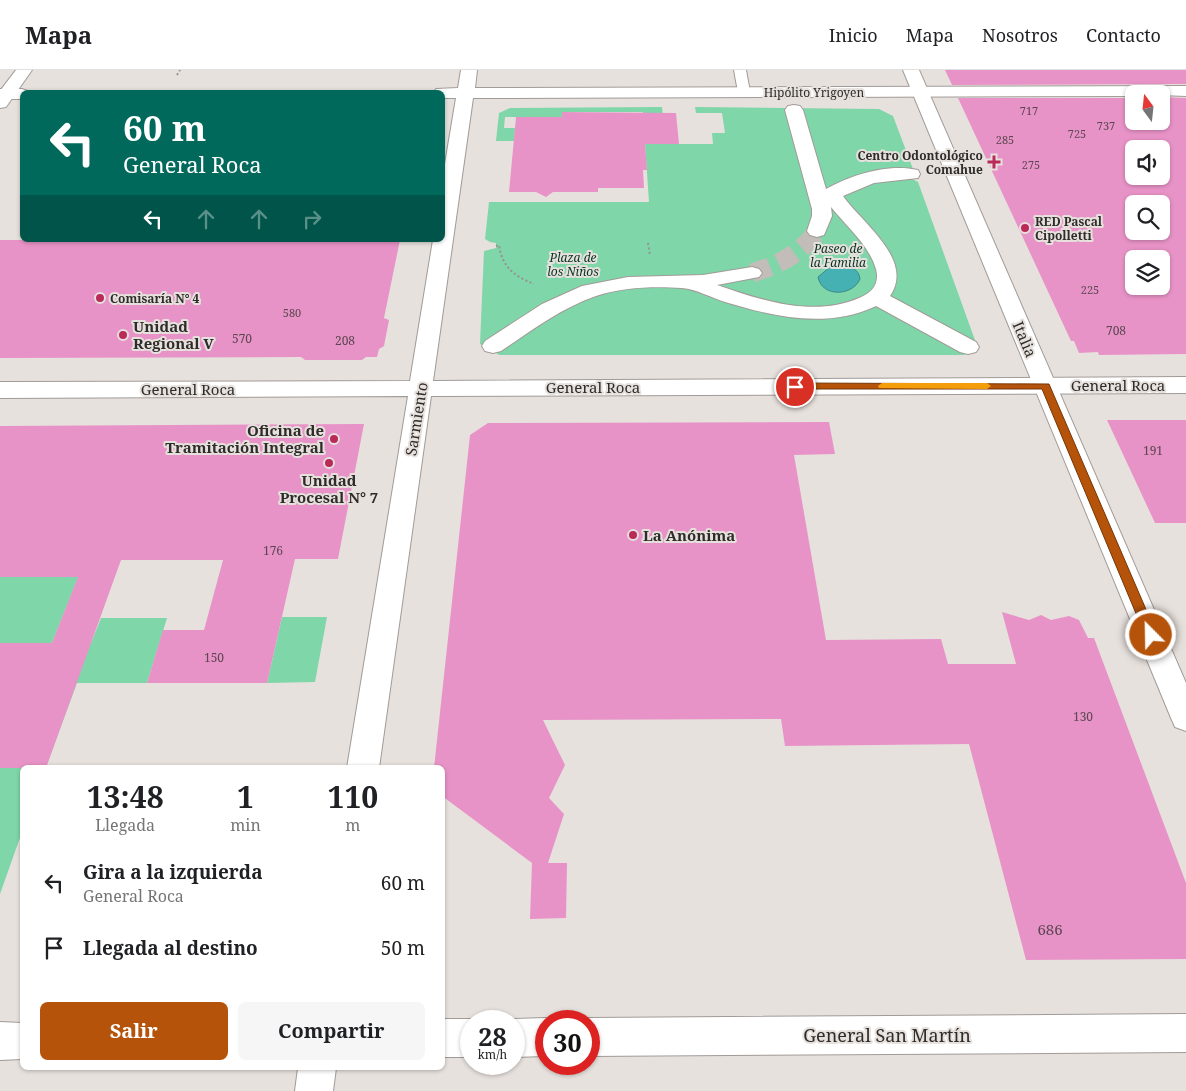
<!DOCTYPE html>
<html lang="es">
<meta charset="utf-8">
<style>
body{margin:0;font-family:"Noto Serif",serif;background:#f6f6f6;color:#202124;height:100vh;display:flex;flex-direction:column;font-size:19px;white-space:nowrap}
*{box-sizing:border-box;margin:0}
p{font-size:16px;color:#757577}
.icon{flex:none;width:28px;height:28px;fill:none;stroke:currentColor;stroke-width:2;stroke-linecap:round;stroke-linejoin:round}
.map{position:relative;flex:1;overflow:hidden}
.side{position:absolute;left:20px;top:695px;width:425px;height:305px;display:flex;flex-direction:column;background:#fff;border-radius:8px;box-shadow:0 1px 4px #0004}
.side>*{flex:none}
.top-card{position:absolute;left:20px;top:20px;width:425px;height:152px;border-radius:8px;box-shadow:0 1px 4px #0004;background:#00695c;color:#fff;overflow:hidden}
.needle{width:32px;rotate:345deg}
.tools{position:absolute;left:1125px;top:15px;display:grid;gap:10px}
.tools a{display:grid;place-items:center;width:45px;height:45px;border-radius:8px;background:#fff;box-shadow:0 1px 4px #0004;font-size:25px}
.speed{position:absolute;left:460px;top:940px;display:flex;gap:10px;font-size:25px;font-weight:700;text-align:center}
.speed>*{display:grid;place-content:center;width:65px;height:65px;border-radius:50%;background:#fff;box-shadow:0 1px 4px #0004;line-height:1}
.speed small{font-size:12px;font-weight:400}
.speed .limit{border:8px solid #d22;background:#fff;color:#111}
.pin{position:absolute;display:grid;place-items:center;width:42px;height:42px;color:#fff;margin:-21px;border:2px solid #fff;border-radius:50%;box-shadow:0 1px 5px #0007}
.me{position:absolute;width:55px;margin:-28px;rotate:337deg;stroke-linejoin:round;filter:drop-shadow(0 0 4px #0008)}
.turn{display:flex;align-items:center;gap:18px;height:105px;padding:0 20px;font-size:22px}
.turn .icon{width:65px;height:65px;stroke-width:2.5}
.turn b{display:block;font-size:35px;line-height:42px}
.lanes{display:flex;align-items:center;height:48px;padding:0 20px;background:#0003;justify-content:center;gap:25px;direction:ltr}
.lanes .off{opacity:.35}
.eta{display:flex;justify-content:space-evenly;align-items:center;height:85px;text-align:center}
.eta b{font-size:30px;font-weight:700;line-height:35px}
.cta{display:flex;gap:10px;margin-top:auto;padding:10px 20px}
.cta a{flex:1;height:58px;border-radius:8px;background:#b45309;color:#fff;font-size:20px;font-weight:700;line-height:58px;text-align:center}
.cta a+a{background:#f6f6f6;color:#202124}
ul{padding:0;list-style:none}
li{display:flex;align-items:center;gap:15px;height:65px;padding:0 20px}
li div{flex:1}
li b{display:block;font-size:19px}
li em{font-style:normal}
header{display:flex;align-items:center;gap:30px;box-sizing:border-box;height:70px;padding:0 25px;background:#fff;border-bottom:1px solid #e0e0e0}
header strong{font-size:24px}
nav{display:flex;gap:28px;margin-inline-start:auto;font-size:18px}
.map>svg:first-child{display:block}
.green{fill:#7fd6a8}
.water{fill:#46b1b3;stroke:#3f898a}
.building{fill:#e893c7;fill-rule:evenodd}
.lines{fill:none;stroke-linecap:round;stroke-linejoin:round}
.pedestrian-tunnel{stroke:#c2bdb9;stroke-width:19;stroke-dasharray:19 9;stroke-linecap:butt}
.service-casing{stroke:#a19b98;stroke-width:2}
.pedestrian-casing{stroke:#a19b98;stroke-width:2}
.minor-casing{stroke:#a19b98;stroke-width:2}
.tertiary-casing{stroke:#a19b98;stroke-width:2}
.path{stroke:#96928e;stroke-width:2;stroke-dasharray:2 2.5;stroke-linecap:butt}
.service{fill:#fff;fill-rule:evenodd}
.pedestrian{fill:#fff;fill-rule:evenodd}
.minor{fill:#fff;fill-rule:evenodd}
.tertiary{fill:#fff;fill-rule:evenodd}
.route{fill:#b45309;stroke:#753606}
.slow{fill:#f59e0b}
.poi-dot{fill:#b92a59;stroke:#e7e1dd;stroke-width:2}
.labels{text-anchor:middle;dominant-baseline:central;stroke-width:4;stroke-linejoin:round;paint-order:stroke}
.far-number-label{font-size:11px;fill:#5c4651}
.far-street-label{font-size:12px;fill:#2e2c2a;stroke:#e7e1dd}
.far-poi-label{font-size:12px;font-weight:bold;fill:#2e2c2a;stroke:#e7e1dd;text-anchor:start}
.far-park-label{font-size:12px;font-style:italic;fill:#063421;stroke:#e7e1dd}
.number-label{font-size:12px;fill:#5c4651}
.poi-label{font-size:15px;font-weight:bold;fill:#2e2c2a;stroke:#e7e1dd;text-anchor:start}
.street-label{font-size:15px;fill:#2e2c2a;stroke:#e7e1dd}
.near-number-label{font-size:15px;fill:#5c4651}
.near-street-label{font-size:18px;fill:#2e2c2a;stroke:#e7e1dd}
</style>
<header>
<strong>Mapa</strong>
<nav><a>Inicio</a><a>Mapa</a><a>Nosotros</a><a>Contacto</a></nav>
</header>
<div class="map">
<svg width="1186" height="1021" viewBox="0 0 1186 1021">
<rect width="100%" height="100%" fill="#e7e1dd"/>
<g class="green">
<path d="M662,37L665,67H645L643,42H562V47H505L504,58H515L514,71H496L499,43L510,38Z"/>
<path d="M695,37L879,39L893,46L913,99L912,109L918,112L976,273L964,285H500L497,284V281L480,274L484,181L496,178V173L490,172L485,169L489,132H649L645,74H713L712,63H725L722,43H696Z"/>
<path d="M89,480L52,573H91L101,548H167L147,613H77L46,697L22,698V762L0,824V507Z"/>
<path d="M282,547H327L315,612L267,613Z"/>
</g>
<path class="water" d="M838,195C848,195 859,198 860,209C853,226 822,228 818,207L830,197Z"/>
<g class="building">
<path d="M945,0H1186V14L952,15Z"/>
<path d="M1161,27L1186,28V284L1099,285L1098,282L1079,283L1074,271H1071L958,28H1134V51H1161ZM1134,79H1161V106H1134ZM1134,134H1161V161H1134ZM1134,189H1161V216H1134Z"/>
<path d="M562,42L676,43L679,74H645L647,100H643L644,118H598V122H553L546,127L536,122H509L516,47H562Z"/>
<path d="M0,170H400L384,248L389,250L384,276L379,279L377,287H366L362,290H305L301,287L0,288Z"/>
<path d="M1107,350H1186V453H1155Z"/>
<path d="M829,352L835,384L794,385L826,570L941,569L948,594H1016L1002,542L1029,550L1041,545L1051,550L1069,546L1079,550L1088,568H1094L1186,813V889L1026,890L969,674L785,676L781,649L543,650L565,695L549,728L564,744L548,793H567L566,848L530,849L532,793L442,726V698H434L470,365L488,353Z"/>
<path d="M364,354L338,489H295L267,613H147L163,560H204L223,490H121L46,698H0V573H52L78,507H0V356Z"/>
</g>
<g class="lines">
<path class="pedestrian-tunnel" d="M752,203C778,195 801,184 817,161"/>
<g class="service-casing">
<path id="service" d="M734,0H746L750,22L748,25L744,26L738,22Z"/>
</g>
<g class="pedestrian-casing">
<path id="pedestrian" d="M794,35L800,36L803,40L826,119C851,105 888,93 918,100L920,104L918,108L874,113L843,126C862,153 915,190 890,226L976,272L979,277L976,282L968,284L960,282L876,236C827,259 775,247 725,232C712,228 696,219 682,218C655,216 622,217 596,226C561,238 531,261 501,281L493,283L485,281L482,276L485,271L542,234L582,216L628,207L703,205L752,197L759,199L762,203L759,207L717,215C760,230 814,248 859,228C872,223 880,214 876,199C869,175 846,156 831,137L832,146L824,165L817,167L810,165L807,161L812,146V139L785,40L788,36Z"/>
</g>
<g class="minor-casing">
<g id="minor">
<path d="M16,0H32L6,37L0,38V21Z"/>
<path d="M903,0H919L1186,613V661L1175,657L1171,648Z"/>
<path d="M1186,944V982L589,986V951H582L589,948Z"/>
<path d="M546,948L553,951H546V986L514,987V951H509L514,949Z"/>
<path d="M442,949H471L476,951H471V987H442Z"/>
<path d="M0,952L22,953V989L0,990Z"/>
</g>
</g>
<g class="tertiary-casing">
<g id="tertiary">
<path d="M461,0H477L475,18L1186,16V26L1134,24V26L473,28L433,311L1186,307V323L431,326L379,698H347L408,326L0,328V312L410,311L433,170H442V112L456,28H442V22H434L436,19L458,18Z"/>
<path d="M0,19H22L30,22H22V29H0Z"/>
<path d="M298,998H336L333,1021H295Z"/>
</g>
</g>
<g class="path">
<path d="M177,5L180,0"/>
<path d="M648,173L650,186"/>
<path d="M496,176L499,175C502,197 514,206 534,214"/>
</g>
<use href="#service" class="service"/>
<use href="#pedestrian" class="pedestrian"/>
<use href="#minor" class="minor"/>
<use href="#tertiary" class="tertiary"/>
</g>
<path class="route" d="M795,313L1049,314L1157,565L1155,568H1147L1145,565L1042,319H791L790,317Z"/>
<path class="slow" d="M882,313H987L991,316L987,319L879,318L878,316Z"/>
<g class="poi-dot">
<path d="M991.5 84.5h5v5h5v5h-5v5h-5v-5h-5v-5h5z"/>
<circle cx="1025" cy="158" r="5"/>
<circle cx="100" cy="228" r="5"/>
<circle cx="123" cy="265" r="5"/>
<circle cx="334" cy="369" r="5"/>
<circle cx="329" cy="393" r="5"/>
<circle cx="633" cy="465" r="5"/>
</g>
<g class="labels">
<g class="far-number-label">
<text x="1029" y="40">717</text>
<text x="1106" y="55">737</text>
<text x="1077" y="63">725</text>
<text x="1005" y="69">285</text>
<text x="1031" y="94">275</text>
<text x="1090" y="219">225</text>
<text x="292" y="242">580</text>
</g>
<g class="far-street-label">
<text x="814" y="22">Hipólito Yrigoyen</text>
</g>
<g class="far-poi-label">
<text x="983" y="85" text-anchor="end">Centro Odontológico<tspan x="983" dy="14">Comahue</tspan></text>
<text x="1035" y="151">RED Pascal<tspan x="1035" dy="14">Cipolletti</tspan></text>
<text x="110" y="228">Comisaría N° 4</text>
</g>
<g class="far-park-label">
<text x="838" y="178">Paseo de<tspan x="838" dy="14">la Familia</tspan></text>
<text x="573" y="187">Plaza de<tspan x="573" dy="14">los Niños</tspan></text>
</g>
<g class="number-label">
<text x="1116" y="260">708</text>
<text x="242" y="268">570</text>
<text x="345" y="270">208</text>
<text x="1153" y="380">191</text>
<text x="273" y="480">176</text>
<text x="214" y="587">150</text>
<text x="1083" y="646">130</text>
</g>
<g class="poi-label">
<text x="133" y="256">Unidad<tspan x="133" dy="17">Regional V</tspan></text>
<text x="324" y="360" text-anchor="end">Oficina de<tspan x="324" dy="17">Tramitación Integral</tspan></text>
<text x="329" y="410" text-anchor="middle">Unidad<tspan x="329" dy="17">Procesal N° 7</tspan></text>
<text x="643" y="465">La Anónima</text>
</g>
<g class="street-label">
<text transform="translate(1025 269) rotate(67)">Italia</text>
<text x="1118" y="315">General Roca</text>
<text x="593" y="317">General Roca</text>
<text x="188" y="319">General Roca</text>
<text transform="translate(416 349) rotate(-81)">Sarmiento</text>
</g>
<g class="near-number-label">
<text x="1050" y="859">686</text>
</g>
<g class="near-street-label">
<text x="887" y="965">General San Martín</text>
</g>
</g>
</svg>
<div class="tools">
<a><svg class="needle" viewBox="-14 -14 28 28"><path d="M0-13l5 13h-10z" fill="#e53935"/><path d="M0 13l5-13h-10z" fill="#757577"/></svg></a>
<a><svg class="icon" aria-label="sound" viewBox="0 0 24 24"><path d="M4 9h4l5-4v14l-5-4H4zM17 9q2 3 0 6"/></svg></a>
<a><svg class="icon" aria-label="search" viewBox="0 0 24 24"><circle cx="10" cy="10" r="6"/><path d="M15 15l6 6"/></svg></a>
<a><svg class="icon" aria-label="layers" viewBox="0 0 24 24"><path d="M12 4l9 5-9 5-9-5zM3 14l9 5 9-5"/></svg></a>
</div>
<div class="speed"><div>28<small>km/h</small></div><div class="limit">30</div></div>
<div class="pin" style="left:795px;top:317px;background:#d93025"><svg class="icon" aria-label="arrive" viewBox="0 0 24 24"><path d="M6 21V4h12l-3 4 3 4H6"/></svg></div>
<svg class="me" style="left:1151px;top:565px" viewBox="-20 -20 40 40"><circle r="17" fill="#b45309" stroke="#fff" stroke-width="3"/><path d="M0-11L8 9 0 5-8 9z" fill="#fff"/></svg>
<div class="top-card">
<div class="turn"><svg class="icon" aria-label="left" viewBox="0 0 24 24"><path d="M17 20v-9H6M10 6l-5 5 5 5"/></svg><div><b>60 m</b>General Roca</div></div>
<div class="lanes"><svg class="icon" aria-label="left" viewBox="0 0 24 24"><path d="M17 20v-9H6M10 6l-5 5 5 5"/></svg><svg class="icon off" aria-label="ahead" viewBox="0 0 24 24"><path d="M12 20V5M6 11l6-6 6 6"/></svg><svg class="icon off" aria-label="ahead" viewBox="0 0 24 24"><path d="M12 20V5M6 11l6-6 6 6"/></svg><svg class="icon off" aria-label="right" viewBox="0 0 24 24"><path d="M7 20v-9h11M14 6l5 5-5 5"/></svg></div>
</div>
<section class="side">
<div class="eta">
<div><b>13:48</b><p>Llegada</p></div>
<div><b>1</b><p>min</p></div>
<div><b>110</b><p>m</p></div>
</div>
<ul>
<li><svg class="icon" aria-label="left" viewBox="0 0 24 24"><path d="M17 20v-9H6M10 6l-5 5 5 5"/></svg><div><b>Gira a la izquierda</b><p>General Roca</p></div><em>60 m</em></li>
<li><svg class="icon" aria-label="arrive" viewBox="0 0 24 24"><path d="M6 21V4h12l-3 4 3 4H6"/></svg><div><b>Llegada al destino</b></div><em>50 m</em></li>
</ul>
<div class="cta"><a>Salir</a><a>Compartir</a></div>
</section>
</div>
